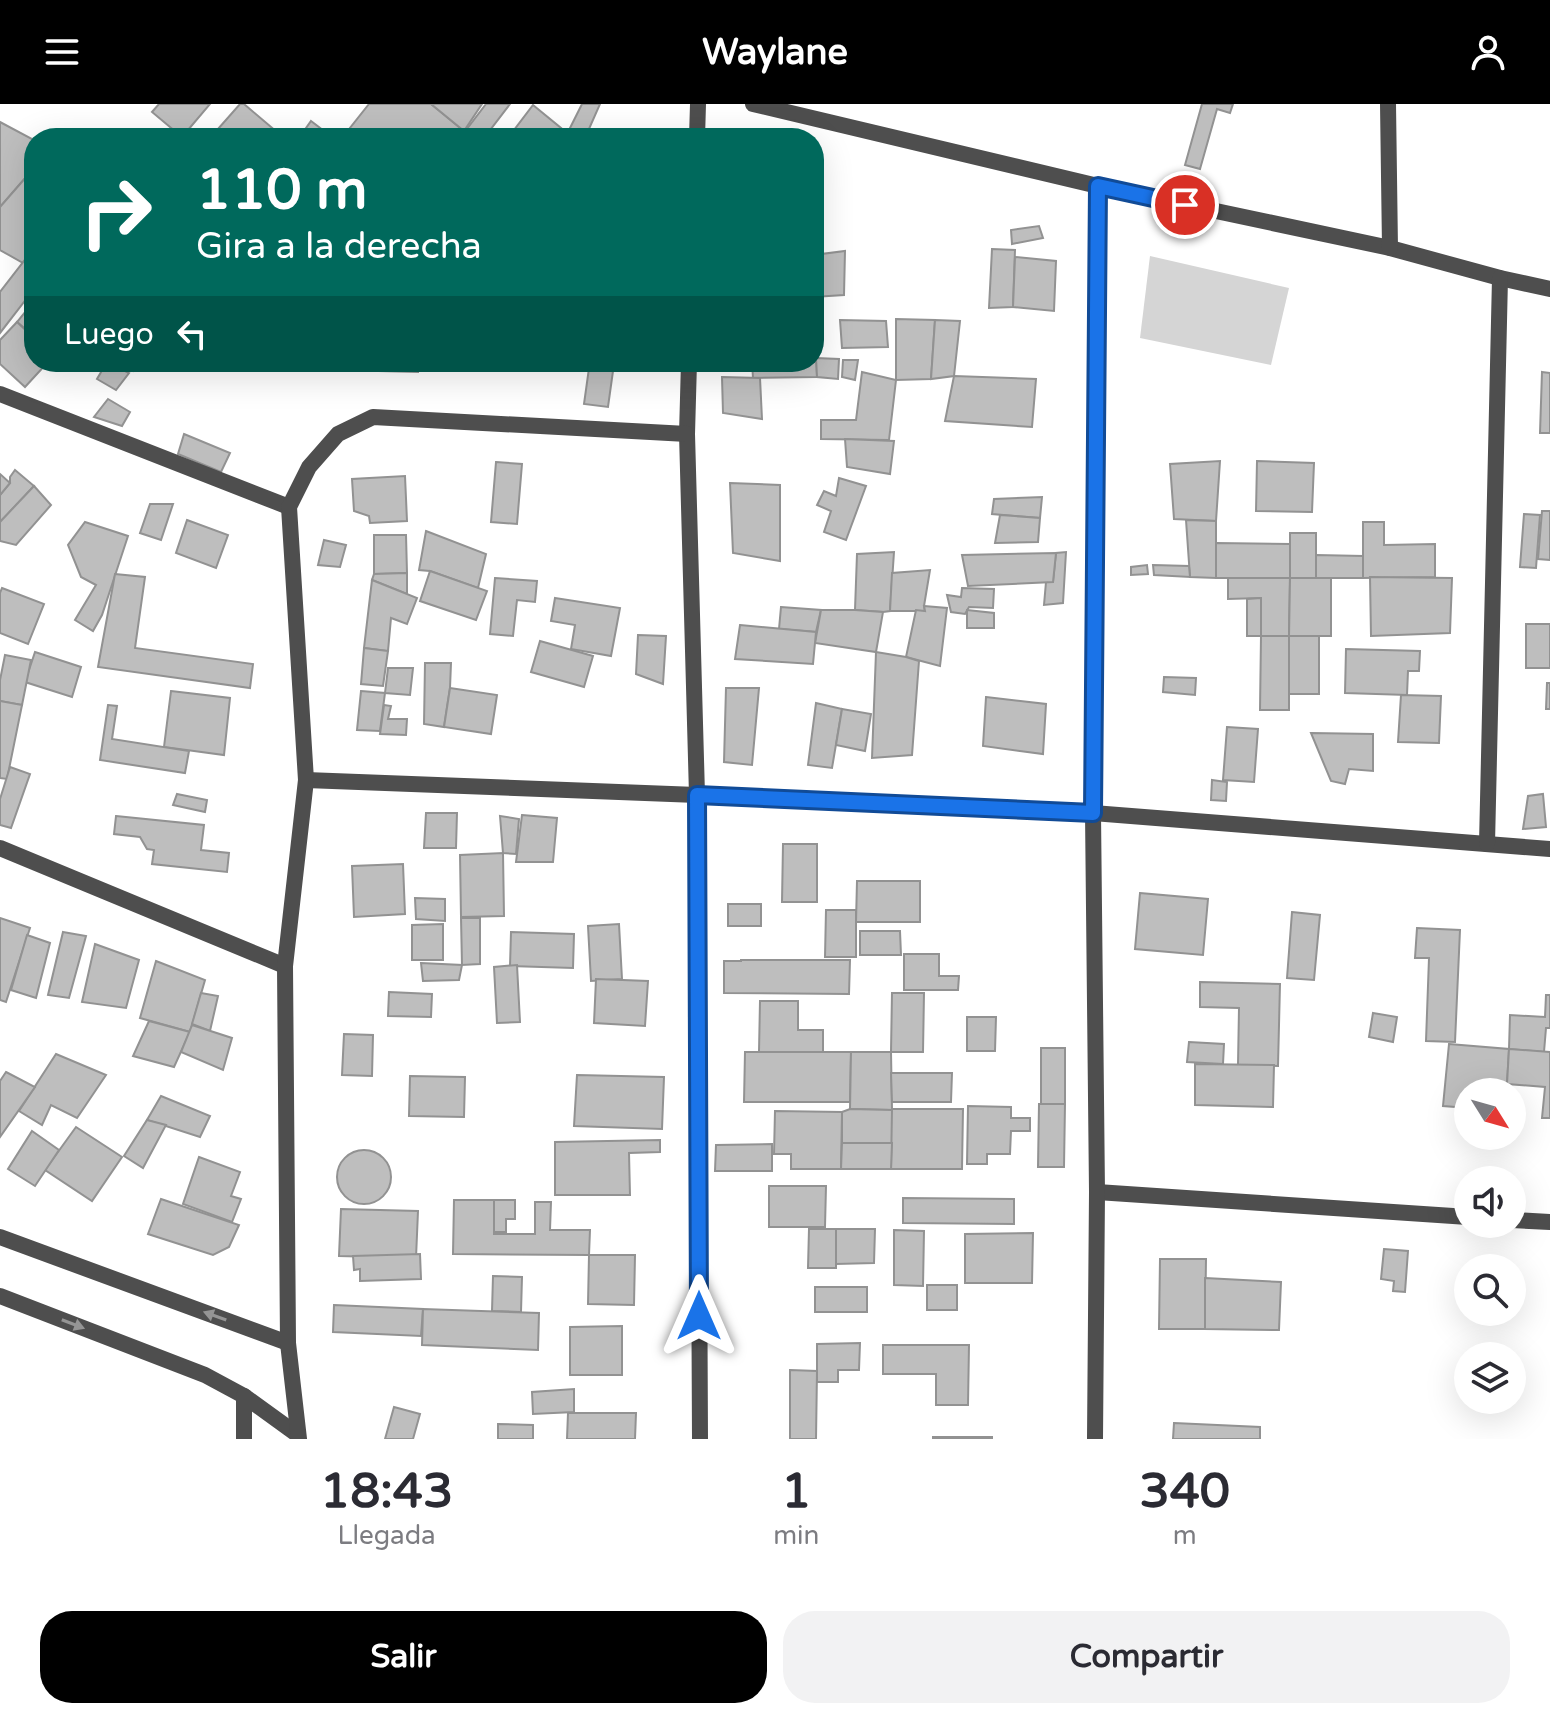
<!DOCTYPE html>
<html lang="es">
<style>
body{margin:0;font-family:"Varela Round",sans-serif;background:#f2f2f3;color:#2b2b33;height:100vh;display:flex;flex-direction:column;font-size:30px;white-space:nowrap}
*{box-sizing:border-box;margin:0}
p{font-size:26px;color:#7c7c81}
.icon{flex:none;width:44px;height:44px;fill:none;stroke:currentColor;stroke-width:2;stroke-linecap:round;stroke-linejoin:round}
.map{position:relative;height:1335px;overflow:hidden}
.panel{display:flex;flex-direction:column;background:#fff;flex:1}
.panel>*{flex:none}
.guide{position:absolute;left:24px;top:24px;width:800px;height:244px;border-radius:32px;box-shadow:0 8px 32px #0002;background:#00695c;color:#fff;overflow:hidden}
.needle{width:52px;rotate:127deg}
.tools{position:absolute;left:1454px;top:974px;display:grid;gap:16px}
.tools a{display:grid;place-items:center;width:72px;height:72px;border-radius:50%;background:#fff;box-shadow:0 8px 32px #0002;font-size:40px}
.pin{position:absolute;display:grid;place-items:center;width:68px;height:68px;color:#fff;margin:-34px;border:4px solid #fff;border-radius:50%;box-shadow:0 2px 8px #0007}
.me{position:absolute;width:88px;margin:-44px;rotate:0deg;stroke-linejoin:round;filter:drop-shadow(0 0 6px #0008)}
.turn{display:flex;align-items:center;gap:28px;height:168px;padding:0 40px;font-size:36px}
.turn .icon{width:104px;height:104px;stroke-width:2.5}
.turn b{display:block;font-size:56px;line-height:68px}
.then{display:flex;align-items:center;height:76px;padding:0 40px;background:#0003;gap:16px;font-size:30px}
.eta{display:flex;justify-content:space-evenly;align-items:center;height:136px;text-align:center}
.eta b{font-size:48px;font-weight:700;line-height:56px}
.button{display:flex;gap:16px;margin-top:auto;padding:16px 40px}
.button a{flex:1;height:92px;border-radius:32px;background:#000;color:#fff;font-size:32px;font-weight:700;line-height:92px;text-align:center}
.button a+a{background:#f2f2f3;color:#2b2b33}
header{display:flex;justify-content:space-between;align-items:center;height:104px;padding:0 40px;background:#000;color:#fff;font-size:36px;font-weight:700}
.map>svg:first-child{display:block}
.green{fill:#d5d5d5}
.building{fill:#bebebe;stroke:#929292;stroke-width:2}
.lines{fill:none;stroke-linecap:round;stroke-linejoin:round}
.minor{stroke:#4e4e4e;stroke-width:16}
.oneway{fill:#959595}
.route-casing{stroke:#114b97;stroke-width:20}
.route{stroke:#1a73e8;stroke-width:14}
</style>
<header><svg class="icon" aria-label="menu" viewBox="0 0 24 24"><path d="M4 6h16M4 12h16M4 18h16"/></svg>Waylane<svg class="icon" aria-label="person" viewBox="0 0 24 24"><circle cx="12" cy="8" r="4"/><path d="M4 21q1-7 8-7t8 7"/></svg></header>
<div class="map">
<svg width="1550" height="1335" viewBox="0 0 1550 1335">
<rect width="100%" height="100%" fill="#fff"/>
<path class="green" d="M1150,152L1289,184L1271,261L1140,234Z"/>
<g class="building">
<path d="M159,0H210L182,33L152,8Z"/>
<path d="M240,0H244L284,34H210Z"/>
<path d="M369,0H431L464,27L457,34H342Z"/>
<path d="M431,0H482L464,27Z"/>
<path d="M486,0H510L484,34H460Z"/>
<path d="M582,0H600L585,34H565Z"/>
<path d="M1202,0H1233L1230,9L1217,5L1200,65L1185,61Z"/>
<path d="M533,1L561,24L553,34H508Z"/>
<path d="M311,17L332,33V34H299Z"/>
<path d="M0,18L34,36V64L0,103Z"/>
<path d="M34,64V144L23,159L0,146V103Z"/>
<path d="M1039,122L1043,134L1012,140L1011,126Z"/>
<path d="M34,144V185L0,229V188Z"/>
<path d="M992,145L1015,146L1013,203L989,204Z"/>
<path d="M845,147L844,191L814,193V151Z"/>
<path d="M1015,153L1056,157L1054,207L1013,203Z"/>
<path d="M34,197V232L17,218Z"/>
<path d="M896,215L935,216L931,275L896,276Z"/>
<path d="M840,216L886,217L888,243L842,244Z"/>
<path d="M935,216L960,217L954,272L931,275Z"/>
<path d="M17,218L34,234V258H48L25,283L0,260V236Z"/>
<path d="M814,237H816L817,273L753,274L752,258H814Z"/>
<path d="M816,254L839,255L838,275L817,273Z"/>
<path d="M843,256H858L855,276L842,273Z"/>
<path d="M107,258L129,269L116,286L97,275Z"/>
<path d="M118,258H141L133,267Z"/>
<path d="M339,258H418V268L339,266Z"/>
<path d="M589,264L613,267L608,303L584,300Z"/>
<path d="M862,268L896,276L889,336L821,335V316H856Z"/>
<path d="M1542,268L1550,269V329H1540Z"/>
<path d="M954,272L1036,275L1032,323L945,317Z"/>
<path d="M722,273L760,274L762,315L723,309Z"/>
<path d="M108,295L130,308L122,322L94,313Z"/>
<path d="M184,330L230,349L221,368L178,350Z"/>
<path d="M845,335L894,337L890,370L847,363Z"/>
<path d="M1220,357L1216,417L1174,415L1170,360Z"/>
<path d="M1257,357L1314,359L1312,408L1256,407Z"/>
<path d="M496,358L522,360L517,420L491,418Z"/>
<path d="M15,366L34,382L0,418V391L10,379V373Z"/>
<path d="M0,370L10,379L0,391Z"/>
<path d="M405,372L407,417L370,419L369,412L354,407L352,375Z"/>
<path d="M839,374L866,382L846,436L824,428L831,407L817,401L824,387L836,392Z"/>
<path d="M730,379L780,381V457L733,449Z"/>
<path d="M34,382L51,401L16,441L0,437V418Z"/>
<path d="M1042,393L1040,414L992,410L994,395Z"/>
<path d="M150,400H173L161,436L140,429Z"/>
<path d="M1542,407H1550V456L1538,455Z"/>
<path d="M1524,410L1540,411L1536,464L1520,463Z"/>
<path d="M1000,411L1040,414L1038,438L995,439Z"/>
<path d="M187,416L228,431L216,464L176,449Z"/>
<path d="M1186,416L1216,417V474L1190,473Z"/>
<path d="M85,418L128,432L102,511L93,527L75,516L96,481L81,473L68,441Z"/>
<path d="M1363,418H1384V441L1435,440V473L1363,474Z"/>
<path d="M426,427L486,450L478,484L430,467L419,466Z"/>
<rect x="1290" y="429" width="26" height="45"/>
<path d="M374,431H406L407,469L374,470Z"/>
<path d="M324,436L346,441L340,463L318,461Z"/>
<path d="M1216,439L1290,440V474H1216Z"/>
<path d="M894,448L890,507L883,508L855,506L857,450Z"/>
<path d="M1066,448L1063,499L1044,501L1046,478H1053L1056,449Z"/>
<path d="M1056,449L1053,478L968,482L962,451Z"/>
<path d="M1316,451L1363,452V474H1316Z"/>
<path d="M1147,461L1148,470L1131,471V463Z"/>
<path d="M1153,461L1189,462L1190,473L1154,471Z"/>
<path d="M930,466L924,502L925,507H890L892,469Z"/>
<path d="M430,467L487,487L476,516L420,497Z"/>
<path d="M407,469V490L372,476L374,470Z"/>
<path d="M115,470L145,473L135,544L253,560L250,584L98,563Z"/>
<path d="M1370,473L1452,474L1450,529L1371,532Z"/>
<path d="M495,474L537,477L535,498L517,496L513,532L490,530Z"/>
<path d="M1228,474H1290L1289,532H1261V494L1228,495Z"/>
<path d="M1290,474H1331V532H1289Z"/>
<path d="M372,476L417,494L407,520L391,514L388,547L364,544Z"/>
<path d="M2,484L44,500L28,540L0,529V489Z"/>
<path d="M962,484L994,485L993,504L969,503L965,510L951,508L947,491L961,493Z"/>
<path d="M555,494L620,504L611,552L571,545L575,521L551,517Z"/>
<path d="M1261,494V532H1247V495Z"/>
<path d="M924,502L947,504L940,562L906,553L916,506L925,507Z"/>
<path d="M781,503L821,506L816,528L779,525Z"/>
<path d="M821,506H855L883,508L876,548L815,539Z"/>
<path d="M967,506L994,509V524H967Z"/>
<rect x="1526" y="520" width="24" height="44"/>
<path d="M740,521L816,528L813,560L735,555Z"/>
<path d="M638,531L666,532L663,580L636,570Z"/>
<path d="M1261,532H1289V606H1260Z"/>
<rect x="1289" y="532" width="30" height="58"/>
<path d="M540,537L593,552L584,583L531,568Z"/>
<path d="M364,544L388,547L383,582L361,580Z"/>
<path d="M1346,545L1420,547L1419,567H1408L1407,591L1345,589Z"/>
<path d="M35,548L81,563L72,593L25,578Z"/>
<path d="M876,548L906,553L919,557L912,651L872,654Z"/>
<path d="M5,551L31,556L22,601L0,597V576Z"/>
<path d="M425,559H451L450,584L444,623L424,620Z"/>
<path d="M388,564H413L410,591L385,589Z"/>
<path d="M1164,573L1196,574L1195,591L1163,588Z"/>
<path d="M1547,579H1550V605H1546Z"/>
<path d="M450,584L497,591L491,630L444,623Z"/>
<path d="M726,584H759L752,661L724,658Z"/>
<path d="M171,587L230,594L224,651L164,643Z"/>
<path d="M361,587L385,589L380,627L357,626Z"/>
<path d="M1401,591L1441,592L1439,639L1398,638Z"/>
<path d="M986,593L1046,600L1043,650L983,642Z"/>
<path d="M0,597L22,601L7,675L0,674Z"/>
<path d="M816,599L842,605L832,664L808,661Z"/>
<path d="M108,601L117,602L112,635L189,647L185,669L100,656Z"/>
<path d="M384,601L391,602L388,615H407L406,631L380,630Z"/>
<path d="M842,605L871,610L865,647L836,641Z"/>
<path d="M1227,623L1258,625L1254,678L1223,676Z"/>
<path d="M1311,629L1373,630V667L1349,665L1345,680L1331,677Z"/>
<path d="M10,663L30,670L11,724L0,721V695Z"/>
<path d="M1212,676L1227,678L1226,697L1211,696Z"/>
<path d="M177,690L207,696L205,708L173,701Z"/>
<path d="M1543,690L1546,723L1523,725L1528,692Z"/>
<path d="M426,709H457L456,744H424Z"/>
<path d="M522,711L557,714L553,758H516Z"/>
<path d="M116,712L204,721L201,746L229,749L227,768L152,760L154,746L147,745L140,733L114,730Z"/>
<path d="M500,712L519,715L516,750L503,749Z"/>
<path d="M783,740H817V798H782Z"/>
<path d="M503,749L504,812L461,813L460,751Z"/>
<path d="M403,760L405,810L354,813L352,762Z"/>
<path d="M857,777H920V818H856Z"/>
<path d="M1140,789L1208,795L1203,851L1135,845Z"/>
<path d="M415,794L445,795V817L416,815Z"/>
<rect x="728" y="800" width="33" height="22"/>
<path d="M826,806H856V853H825Z"/>
<path d="M1292,808L1320,811L1314,876L1287,874Z"/>
<path d="M0,814L30,824L6,898L0,896Z"/>
<path d="M461,814H480V860L462,861Z"/>
<path d="M443,820V856H412V821Z"/>
<path d="M619,820L622,875L591,877L588,822Z"/>
<path d="M1417,824L1460,826L1455,938L1426,937L1429,854H1415Z"/>
<path d="M860,827H900L901,851H860Z"/>
<path d="M63,828L86,832L69,894L48,891Z"/>
<path d="M511,828L574,830L573,864L510,862Z"/>
<path d="M27,831L50,839L36,894L11,886Z"/>
<path d="M95,840L139,856L126,904L82,898Z"/>
<path d="M904,850H939V872H959L958,886H904Z"/>
<path d="M741,856H850L849,890L724,889V857H741Z"/>
<path d="M156,857L205,876L190,928L140,914Z"/>
<path d="M421,859L462,861L459,876L423,877Z"/>
<path d="M517,861L520,918L497,919L494,863Z"/>
<path d="M596,875L648,877L645,922L594,919Z"/>
<path d="M1200,878L1280,880L1278,962L1238,961L1239,904L1200,903Z"/>
<path d="M389,888L432,890L431,913L388,912Z"/>
<path d="M201,889L218,892L210,927L192,920Z"/>
<path d="M892,889H924L923,948H891Z"/>
<path d="M1546,891H1550V924H1546L1544,948L1509,945L1510,911L1545,913Z"/>
<path d="M760,897H798V926H823V948H759Z"/>
<path d="M1373,909L1397,913L1393,938L1369,933Z"/>
<path d="M967,913H996L995,947H967Z"/>
<path d="M149,917L190,928L174,963L133,952Z"/>
<path d="M192,921L232,934L223,966L181,948Z"/>
<path d="M344,930L373,931L372,972L342,971Z"/>
<path d="M1189,938L1224,940L1223,960L1187,958Z"/>
<path d="M1449,940L1509,945L1507,980L1483,978V988H1468V1004L1443,1002Z"/>
<rect x="1041" y="944" width="24" height="56"/>
<path d="M1509,945L1550,948V1014H1542L1545,983L1507,980Z"/>
<path d="M745,948H851L850,998H744Z"/>
<path d="M851,948H891L892,1006L850,1005Z"/>
<path d="M56,950L106,971L77,1014L51,1001L42,1021L19,1007Z"/>
<path d="M1195,960L1274,961L1273,1003L1195,1001Z"/>
<path d="M6,968L35,983L0,1033V977Z"/>
<path d="M891,969H952L951,998H892Z"/>
<path d="M577,971L664,973L662,1025L574,1022Z"/>
<path d="M410,972L465,973L464,1013L409,1012Z"/>
<path d="M161,992L210,1012L200,1033L147,1016Z"/>
<path d="M1039,1000H1065L1064,1063H1038Z"/>
<path d="M968,1002L1011,1003V1014H1030V1027H1011L1010,1050H987V1060H967Z"/>
<path d="M850,1005L892,1006V1039H842V1008Z"/>
<path d="M892,1005H963L962,1065H891Z"/>
<path d="M775,1007L842,1008L841,1065H791V1050H774Z"/>
<path d="M147,1016L166,1021L143,1064L124,1052Z"/>
<path d="M76,1023L122,1053L92,1097L45,1066Z"/>
<path d="M32,1027L59,1046L35,1082L8,1065Z"/>
<path d="M660,1036V1048L629,1049L630,1091H555V1038Z"/>
<path d="M842,1039H892L891,1065H841Z"/>
<path d="M772,1040V1067H715L716,1041Z"/>
<circle cx="364" cy="1073" r="27"/>
<path d="M199,1053L240,1068L231,1092L241,1095L232,1118L183,1100Z"/>
<path d="M769,1082H826L825,1123H769Z"/>
<path d="M903,1094L1014,1095V1120L903,1119Z"/>
<path d="M161,1095L239,1121L229,1143L213,1151L148,1130Z"/>
<path d="M454,1096H494V1130H535V1098H551L550,1126H590L589,1151L453,1150Z"/>
<path d="M494,1096H515V1115H506V1128H494Z"/>
<path d="M341,1105L418,1107L416,1154L339,1152Z"/>
<path d="M809,1125H836V1164H808Z"/>
<path d="M836,1125H875L874,1159L836,1160Z"/>
<path d="M894,1126L924,1127L923,1182L894,1181Z"/>
<path d="M1033,1129L1032,1179H965V1130Z"/>
<path d="M1384,1145L1408,1147L1405,1188L1393,1187L1394,1177L1381,1175Z"/>
<path d="M420,1150L421,1175L360,1177V1165L354,1166L353,1152Z"/>
<path d="M589,1151H635L634,1201L588,1200Z"/>
<path d="M1160,1155H1206L1205,1225H1159Z"/>
<path d="M493,1172L522,1173L521,1208L492,1207Z"/>
<path d="M1205,1174L1281,1178L1279,1226L1205,1225Z"/>
<rect x="927" y="1181" width="30" height="25"/>
<rect x="815" y="1183" width="52" height="25"/>
<path d="M334,1201L423,1205L421,1232L333,1228Z"/>
<path d="M423,1205L539,1209L538,1246L422,1241Z"/>
<path d="M622,1222V1271H570V1223Z"/>
<path d="M860,1239L859,1266H838V1278H817V1240Z"/>
<path d="M883,1241H969L968,1301H936V1270H883Z"/>
<path d="M790,1266L817,1267L816,1335H790Z"/>
<path d="M574,1285V1308L533,1310L532,1288Z"/>
<path d="M394,1303L420,1310L413,1335H385Z"/>
<path d="M568,1309H636L635,1335H567Z"/>
<path d="M1174,1319L1260,1323V1335H1173Z"/>
<path d="M498,1320L533,1321V1335H498Z"/>
<rect x="933" y="1333" width="59" height="2"/>
</g>
<g class="lines">
<g class="minor">
<path d="M753,0L1098,82L1390,144L1500,174L1550,185"/>
<path d="M1388,0L1390,144"/>
<path d="M697,34L698,0"/>
<path d="M689,258L687,330L697,691L700,1335"/>
<path d="M0,290L289,403"/>
<path d="M306,676L697,691L1093,709L1550,745"/>
<path d="M1487,740L1500,174"/>
<path d="M0,744L285,862"/>
<path d="M1097,1088L1468,1113"/>
<path d="M1512,1116L1550,1118"/>
<path d="M0,1133L288,1239"/>
<path d="M0,1192L205,1271L244,1292L298,1331"/>
<path d="M244,1335V1292"/>
<path d="M299,1335L288,1239L285,862L306,676L289,403L309,363L338,330L373,313L687,330"/>
<path d="M1095,1335L1097,1088L1093,709L1098,82"/>
</g>
</g>
<defs><path id="oneway-solid" d="M-6-.8H1V-3.2L6.5 0L1 3.2V.8H-6Z" transform="scale(2)"/></defs>
<g class="oneway">
<use href="#oneway-solid" transform="translate(215 1212) rotate(-160)"/>
<use href="#oneway-solid" transform="translate(73 1220) rotate(21)"/>
</g>
<g class="lines">
<g class="route-casing">
<path id="route" d="M699,1212L697,691L1093,709L1098,82L1185,101"/>
</g>
<use href="#route" class="route"/>
</g>
</svg>
<div class="tools">
<a><svg class="needle" viewBox="-14 -14 28 28"><path d="M0-13l5 13h-10z" fill="#e53935"/><path d="M0 13l5-13h-10z" fill="#7c7c81"/></svg></a>
<a><svg class="icon" aria-label="sound" viewBox="0 0 24 24"><path d="M4 9h4l5-4v14l-5-4H4zM17 9q2 3 0 6"/></svg></a>
<a><svg class="icon" aria-label="search" viewBox="0 0 24 24"><circle cx="10" cy="10" r="6"/><path d="M15 15l6 6"/></svg></a>
<a><svg class="icon" aria-label="layers" viewBox="0 0 24 24"><path d="M12 4l9 5-9 5-9-5zM3 14l9 5 9-5"/></svg></a>
</div>
<div class="pin" style="left:1185px;top:101px;background:#d93025"><svg class="icon" aria-label="arrive" viewBox="0 0 24 24"><path d="M6 21V4h12l-3 4 3 4H6"/></svg></div>
<svg class="me" style="left:699px;top:1212px" viewBox="-20 -20 40 40"><path d="M0-17L14 15 0 8-14 15z" fill="#1a73e8" stroke="#fff" stroke-width="4"/></svg>
<div class="guide">
<div class="turn"><svg class="icon" aria-label="right" viewBox="0 0 24 24"><path d="M7 20v-9h11M14 6l5 5-5 5"/></svg><div><b>110 m</b>Gira a la derecha</div></div>
<div class="then">Luego<svg class="icon" aria-label="left" viewBox="0 0 24 24"><path d="M17 20v-9H6M10 6l-5 5 5 5"/></svg></div>
</div>
</div>
<section class="panel">
<div class="eta">
<div><b>18:43</b><p>Llegada</p></div>
<div><b>1</b><p>min</p></div>
<div><b>340</b><p>m</p></div>
</div>
<div class="button"><a>Salir</a><a>Compartir</a></div>
</section>
